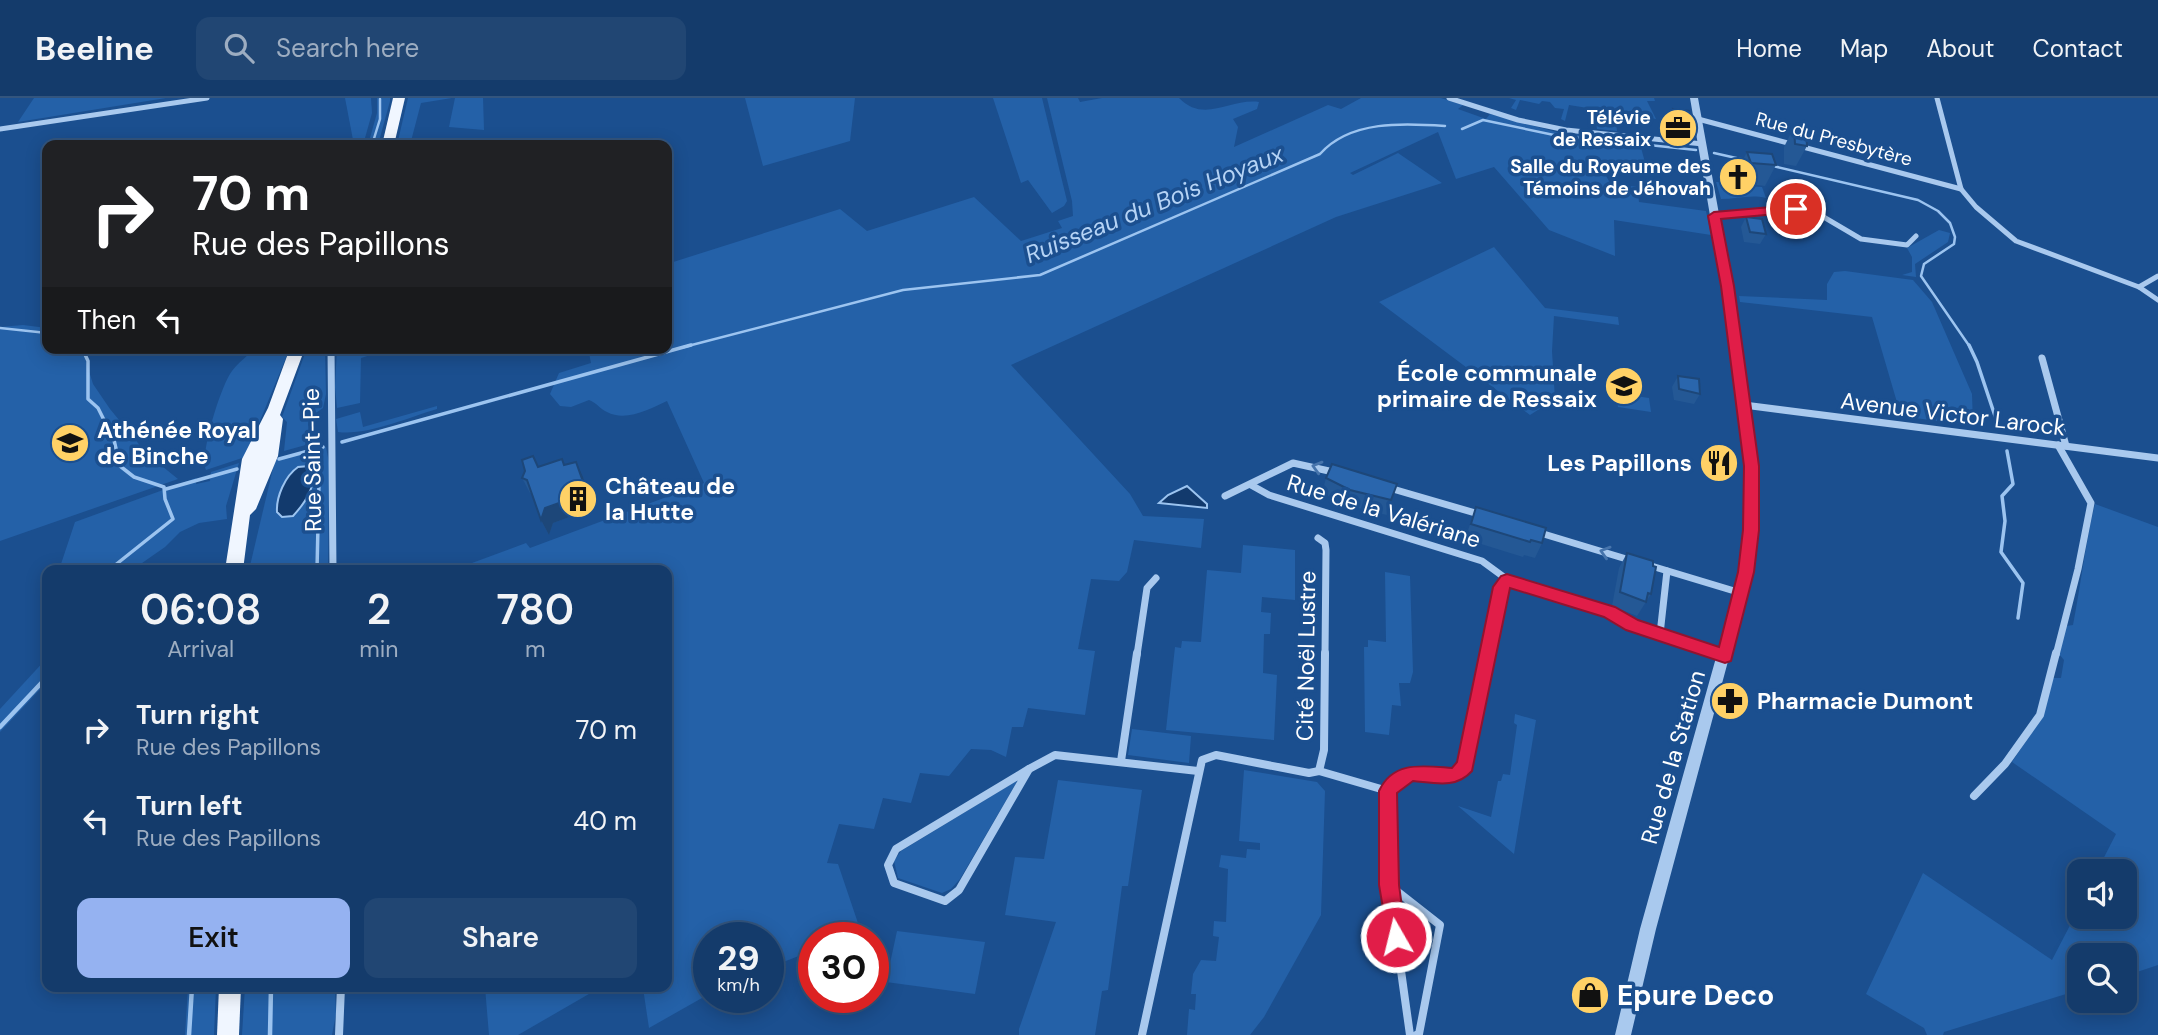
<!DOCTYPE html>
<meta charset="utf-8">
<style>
body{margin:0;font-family:"DM Sans",sans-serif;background:#214673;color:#f1f3f6;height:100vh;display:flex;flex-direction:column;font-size:26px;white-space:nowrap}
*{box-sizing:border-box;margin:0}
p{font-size:23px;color:#9dadc1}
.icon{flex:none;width:38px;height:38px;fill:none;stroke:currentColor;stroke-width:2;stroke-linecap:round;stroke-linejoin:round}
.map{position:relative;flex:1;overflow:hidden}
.drawer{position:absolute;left:42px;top:467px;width:630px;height:427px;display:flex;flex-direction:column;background:#143b6b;border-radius:14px;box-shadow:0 4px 18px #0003,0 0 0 2px #33557e}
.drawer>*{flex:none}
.top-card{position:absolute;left:42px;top:42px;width:630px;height:214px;border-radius:14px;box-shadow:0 4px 18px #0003,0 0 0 2px #33557e;background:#202124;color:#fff;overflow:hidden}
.fabs{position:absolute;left:2067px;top:761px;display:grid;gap:14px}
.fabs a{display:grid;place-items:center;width:70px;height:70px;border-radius:14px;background:#143b6b;box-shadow:0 4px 18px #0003,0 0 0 2px #33557e;font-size:35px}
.speed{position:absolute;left:693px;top:824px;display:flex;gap:14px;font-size:35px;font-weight:700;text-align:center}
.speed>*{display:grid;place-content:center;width:91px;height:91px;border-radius:50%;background:#143b6b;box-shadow:0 4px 18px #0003,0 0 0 2px #33557e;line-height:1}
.speed small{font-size:18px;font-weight:400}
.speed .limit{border:10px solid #d22;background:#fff;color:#111}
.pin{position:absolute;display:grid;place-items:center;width:60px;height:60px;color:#fff;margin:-30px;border:4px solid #fff;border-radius:50%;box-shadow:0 2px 7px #0007}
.me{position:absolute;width:77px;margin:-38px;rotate:352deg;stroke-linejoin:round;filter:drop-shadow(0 0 5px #0008)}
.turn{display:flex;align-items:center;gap:24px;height:147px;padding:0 35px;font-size:32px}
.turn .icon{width:91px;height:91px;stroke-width:2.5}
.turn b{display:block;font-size:49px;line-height:60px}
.then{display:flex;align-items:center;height:66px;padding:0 35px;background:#0003;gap:14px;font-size:26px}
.eta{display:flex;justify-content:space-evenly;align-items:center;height:119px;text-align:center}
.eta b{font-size:42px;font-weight:600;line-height:49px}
.primary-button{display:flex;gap:14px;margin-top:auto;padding:14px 35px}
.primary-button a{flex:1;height:80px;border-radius:14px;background:#95b2f1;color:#111;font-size:28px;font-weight:600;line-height:80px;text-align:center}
.primary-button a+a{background:#214673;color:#f1f3f6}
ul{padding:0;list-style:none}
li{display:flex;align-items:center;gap:21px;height:91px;padding:0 35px}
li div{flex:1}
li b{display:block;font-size:26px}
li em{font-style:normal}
header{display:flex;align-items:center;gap:42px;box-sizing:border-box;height:98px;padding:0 35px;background:#143b6b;border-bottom:2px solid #33557e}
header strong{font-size:33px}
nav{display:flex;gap:38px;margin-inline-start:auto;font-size:24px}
.search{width:490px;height:63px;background:#214673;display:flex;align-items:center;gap:18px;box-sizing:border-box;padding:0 24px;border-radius:14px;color:#9dadc1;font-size:26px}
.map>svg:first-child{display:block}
.green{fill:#2461a8}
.water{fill:#123a6d;stroke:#9cc4f0;stroke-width:2}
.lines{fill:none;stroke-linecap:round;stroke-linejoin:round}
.stream-far2{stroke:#9cc4f0;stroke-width:2.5}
.stream-far1{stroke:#9cc4f0;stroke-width:3.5}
.stream{stroke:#9cc4f0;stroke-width:4.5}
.minor-far2{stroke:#a9c9ee;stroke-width:5}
.minor-far1{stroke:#a9c9ee;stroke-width:7}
.minor{stroke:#a9c9ee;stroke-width:8}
.tertiary{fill:#a9c9ee;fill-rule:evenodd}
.primary{fill:#f0f6ff;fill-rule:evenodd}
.wall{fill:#245895}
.shaded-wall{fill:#1d4779}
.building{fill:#2a66ad;stroke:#1d4779;stroke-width:2}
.oneway{stroke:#4674ac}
.route{fill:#e11d48;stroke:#92132f;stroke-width:2}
.labels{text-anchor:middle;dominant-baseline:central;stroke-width:7;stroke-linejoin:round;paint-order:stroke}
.far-poi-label{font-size:19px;font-weight:bold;fill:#fff;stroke:#1b4f8f;text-anchor:end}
.far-street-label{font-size:19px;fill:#fff;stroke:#1b4f8f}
.poi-label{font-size:23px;font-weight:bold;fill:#fff;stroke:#1b4f8f;text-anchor:start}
.street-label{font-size:23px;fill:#fff;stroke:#1b4f8f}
.water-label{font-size:24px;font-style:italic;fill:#b5d3f5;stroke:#1b4f8f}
.near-poi-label{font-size:28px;font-weight:bold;fill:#fff;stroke:#1b4f8f;text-anchor:start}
</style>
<header>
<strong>Beeline</strong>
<div class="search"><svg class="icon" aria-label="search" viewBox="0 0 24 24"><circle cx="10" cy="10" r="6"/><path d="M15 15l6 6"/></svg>Search here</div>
<nav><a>Home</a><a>Map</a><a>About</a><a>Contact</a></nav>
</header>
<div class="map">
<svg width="2158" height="937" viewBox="0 0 2158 937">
<rect width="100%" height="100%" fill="#1b4f8f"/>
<g class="green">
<path d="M34,0H166L18,24Z"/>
<path d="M345,0H371L372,15L363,47H354Z"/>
<path d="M377,0H390V3L378,47H368L377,15Z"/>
<path d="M408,0H452L421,5L410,47H397Z"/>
<path d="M455,0H483L484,32L449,29Z"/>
<path d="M745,0H855L850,43L763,68Z"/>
<path d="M993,0H1042L1067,103L1064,108L1052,115L1028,82L1021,85Z"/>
<path d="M1047,0H1078L1080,4L1102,0H1179C1204,26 1231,0 1259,4L1257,11L1233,21L1238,29L1234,49L1328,7L1341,11L1361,0H1441L1463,7L1458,11L1486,21L1490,16L1560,35L1639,42L1647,72L1600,67L1610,85L1637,89L1639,104L1706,113L1711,137L1614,122L1615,158L1549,132L1494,69L1456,81L1438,34L1350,75L1353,77L1398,55L1442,85L1336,119L1011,267L1130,396L1143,418L1204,421L1201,450L1134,442L1127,474L1119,483L1091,481L1078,551L1095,553L1085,617L1028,610L1023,629H1012L1006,659L991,652L971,651L949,678L920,675L911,705L883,700L874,731L839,726L827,765L838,766L861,834L845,840H814V852L768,870V840H709V896L649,930L643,890L601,889L518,937H489L485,889H667V472H453L526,445L530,450L704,385L667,303C650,311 626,324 607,314C600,311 597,305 589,302L571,309L560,308L550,296L559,275L591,265L588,250H667V166L840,111L867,133L974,99L1021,143L1062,130L1058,123L1073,118L1072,103Z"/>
<path d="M1509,0H1654L1655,3H1647L1656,21L1619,14L1615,16L1617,33L1597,31L1594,11L1569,7L1565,23L1561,21L1564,11L1555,10L1550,4L1542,3L1539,6L1520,2L1516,12L1511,10L1516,2Z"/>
<path d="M1716,84H1725L1726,87L1762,89L1766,100C1751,96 1736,101 1721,101Z"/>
<path d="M1939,132L1950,135L1948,144L1915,166L1916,179L1902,177L1912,174V159L1907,150Z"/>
<path d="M1494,149L1545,210L1618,219L1619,227L1554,218L1552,253L1555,301L1530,317L1379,204Z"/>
<path d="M1845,173L1913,182L1932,204L1972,296L1973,328L1901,318L1872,219L1740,204L1739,198L1827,202V186L1834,174Z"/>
<path d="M23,227L47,230V250H79L83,254L93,286L110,311L147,356L178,381L0,443V229Z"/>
<path d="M256,250H290L245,359L206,372C199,358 221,287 232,273C238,265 248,257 256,250Z"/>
<path d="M307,250H325L326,296L323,310L310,319L308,327L313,334L320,336V343L284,353L287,324L282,319Z"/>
<path d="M337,250H393L361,260L360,305L337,310L335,289Z"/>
<path d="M1616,295L1649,300L1651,314L1618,309Z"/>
<path d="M437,308V311C410,319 366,338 338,334L336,321L360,314L363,329Z"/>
<path d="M326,349L329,365L328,472H249L275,362Z"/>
<path d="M239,365L226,408L227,421L199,425L180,434L165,449L132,472H59L75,424L196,380V386L210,383L211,374Z"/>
<path d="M2095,406L2158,429V867L2125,878L2124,858H2079V892L1944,934L1943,937H1927L1924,930L1866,896L1923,775L2052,862L2079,810V819H2124V774L2097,773L2116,736L2012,664L2043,618L2053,580H2061L2064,562L2059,556L2066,528L2073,527C2081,486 2085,447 2095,406Z"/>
<path d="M1243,447L1295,452V502L1262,499L1261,514L1271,515L1270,536H1264L1263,575L1277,577L1274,642L1166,632L1175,549L1181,550L1182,543L1201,544L1207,472L1241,475Z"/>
<path d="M1385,474L1410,478L1413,574L1410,585H1399L1401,608L1392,607L1389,637L1365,634L1364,549H1368V542L1386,544Z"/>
<path d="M47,560V584L0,634V611Z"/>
<path d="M1515,616L1536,622L1514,756L1458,708L1491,719L1498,683H1501L1503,676L1510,677L1517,627L1514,625Z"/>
<path d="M1132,631L1191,638L1189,665L1128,657Z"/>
<path d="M1244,672L1317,684L1325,693L1321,817L1264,919L1250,937H1187L1189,911L1195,912L1196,896H1191L1193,876L1201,862L1216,863L1219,839L1213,838L1214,823L1226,824L1228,771L1219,769L1221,757L1246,760L1247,751L1260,752V745L1239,743Z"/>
<path d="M1018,682L960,781L951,791L942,795L898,780L894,763L901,753Z"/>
<path d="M1058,682L1142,692L1128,788H1122L1108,892L1102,893L1095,937H1019V931L1056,824L1005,817L1015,759L1044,761Z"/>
<path d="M897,833L985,844L975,896L886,884Z"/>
<path d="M188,889H216L214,937H185Z"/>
<path d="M245,889H335L336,916L332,937H242Z"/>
</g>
<g class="water">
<path d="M309,368C320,385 304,406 293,418L282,419L277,414C276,399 285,378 298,369Z"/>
<path d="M1187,388L1207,406V410L1159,405L1168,397Z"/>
</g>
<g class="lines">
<g class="stream-far2">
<path d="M1462,31L1483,22L1554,37L1696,52"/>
<path d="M372,47L380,21V1"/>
<path d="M1714,55L1745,62"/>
<path d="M1773,68L1918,102L1938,113L1950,125L1955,139L1954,146L1924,166L1921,178L1970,249"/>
<path d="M0,230L47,235"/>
<path d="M684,249L903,192L1040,177L1320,56C1350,22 1404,25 1445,28"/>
</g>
<g class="stream-far1">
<path d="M1969,247L1977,264L1998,327"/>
<path d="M82,250L88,263V301L98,310L114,342L120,368L134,379L164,389L165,401L173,421L109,472"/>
<path d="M342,344L691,247"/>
<path d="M2007,353L2013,386L2002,398L2005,423L2001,454L2023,485L2018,520"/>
<path d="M279,361L323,349"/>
<path d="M166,391L237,371"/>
<path d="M317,472L319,383"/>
</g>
<g class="stream">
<path d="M0,629L47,579"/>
<path d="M189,937L192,889"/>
<path d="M270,937L271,889"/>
</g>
<g class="minor-far2">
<path d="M1449,0L1518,22L1566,32L1703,46"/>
<path d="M1937,0L1961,91L1976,109L2016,143L2139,189L2158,202"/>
<path d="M1698,21L1961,91"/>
<path d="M0,31L207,0"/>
<path d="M1714,118L1810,111L1861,141L1907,147L1916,138"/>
<path d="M2139,189L2158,178"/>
</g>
<g class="minor-far1">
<path d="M331,250L333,472"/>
<path d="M2042,260L2066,348"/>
<path d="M1744,307L2158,360"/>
<path d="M1251,387L1269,397L1482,463L1512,485L1610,514L1632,527L1720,557"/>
<path d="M1386,389L1482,417"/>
<path d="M1225,398L1293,365L1338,375"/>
<path d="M1537,434L1633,463"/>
<path d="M1318,440L1325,445L1326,452L1325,557"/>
<path d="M1648,467L1741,495"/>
<path d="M1660,536L1667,473"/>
<path d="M1137,557L1147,490L1156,480"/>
<path d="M1488,557L1501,489L1507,482"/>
<path d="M2056,557L2078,471L2091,405L2058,347"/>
</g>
<g class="minor">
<path d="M1715,555L1724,558"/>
<path d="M1121,663L1137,555"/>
<path d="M1029,671L959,792L945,803L894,785L888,767L896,751Z"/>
<path d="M1029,671L1055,657L1198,673"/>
<path d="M1319,673L1324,652L1325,555"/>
<path d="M1974,698L2005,666L2040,617L2056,555"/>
<path d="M1389,787L1410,937"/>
<path d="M339,937L341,889"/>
<path d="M1142,937L1202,662L1216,657L1309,675L1319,673L1388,693"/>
<path d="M1416,937L1419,936L1440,827L1389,787L1388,693C1406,672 1427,676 1452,678L1458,677L1466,668L1488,555"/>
</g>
<path class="tertiary" d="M1690,0H1698L1732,188L1755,343L1758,396L1752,474L1656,831L1631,937H1615L1640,831L1740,474L1746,396L1743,343L1722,188Z"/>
<g class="primary">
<path d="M393,0H405L394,47H382Z"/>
<path d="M290,250H305L280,317L283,321L278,358L256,411L250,417L243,472H225L242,361L268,310Z"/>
<path d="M219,889H241L239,937H217Z"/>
</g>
</g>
<g class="wall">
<path d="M1673,11L1691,25L1687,35L1670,33L1668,21Z"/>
<path d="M1794,29L1807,48L1796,68L1784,66V49Z"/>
<path d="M1747,54L1776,67L1765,88L1741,85L1737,74Z"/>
<path d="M1746,119L1766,136L1760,146L1744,144L1741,129Z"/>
<path d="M1678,278L1700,296L1694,306L1674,302L1672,289Z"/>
<path d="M562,361L565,367L583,379L594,410L553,425L549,437L541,422L532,395H530L522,380L539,369Z"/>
<path d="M1326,380L1397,386L1387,417L1346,407L1322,395Z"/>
<path d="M1476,409L1542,445L1535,460L1524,457L1523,459L1465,441Z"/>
<path d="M1627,455L1653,468L1651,496L1637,518L1612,508L1619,470Z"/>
</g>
<path class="shaded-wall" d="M576,364L583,379L594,410L553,425L549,437L541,422L545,410Z"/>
<g class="building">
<path d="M1673,11L1689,13L1691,25L1674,23Z"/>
<path d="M1794,29L1806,32L1807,48L1795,46Z"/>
<path d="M1747,54L1772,56L1776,67L1751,65Z"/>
<path d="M1746,119L1762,121L1766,136L1750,134Z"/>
<path d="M1678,278L1699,281L1700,296L1679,291Z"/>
<path d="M533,358L538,369L562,361L564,367L576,364L587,395L545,410L541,422L527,382L522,380L525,373L522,362Z"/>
<path d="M1332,366L1397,386L1391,402L1350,392L1326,380Z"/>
<path d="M1476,409L1546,430L1542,445L1531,442L1530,444L1471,426Z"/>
<path d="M1627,455L1653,463V468L1656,469L1651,496L1648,495L1646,504L1620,494Z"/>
</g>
<defs><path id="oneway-chevron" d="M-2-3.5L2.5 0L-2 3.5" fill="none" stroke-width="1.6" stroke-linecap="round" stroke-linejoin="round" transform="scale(1.75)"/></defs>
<g class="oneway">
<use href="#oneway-chevron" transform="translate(1317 369) rotate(-164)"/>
<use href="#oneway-chevron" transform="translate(1605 454) rotate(-163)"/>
</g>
<path class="route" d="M1796,107L1802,111L1800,114L1721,121L1734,188L1759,368V432L1754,474L1731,563L1725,565L1626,532L1604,519L1510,490L1472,673C1456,691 1435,685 1413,683L1397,695L1399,787L1406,839L1404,846L1396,849L1389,846L1379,787V693C1393,662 1424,668 1452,670L1457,664L1493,489L1501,478L1507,476L1615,509L1638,522L1719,549L1738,474L1743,432L1744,368L1721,188L1708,118L1714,114Z"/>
<defs>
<g id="office-disc" transform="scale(2.0125)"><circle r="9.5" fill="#ffd166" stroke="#1b4f8f"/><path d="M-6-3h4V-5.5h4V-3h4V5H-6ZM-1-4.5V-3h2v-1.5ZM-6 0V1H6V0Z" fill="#111"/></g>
<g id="church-disc" transform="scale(2.0125)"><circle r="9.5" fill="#ffd166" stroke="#1b4f8f"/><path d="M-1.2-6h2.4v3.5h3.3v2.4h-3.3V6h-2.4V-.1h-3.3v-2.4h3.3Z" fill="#111"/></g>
<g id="school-disc" transform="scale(2.0125)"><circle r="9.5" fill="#ffd166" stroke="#1b4f8f"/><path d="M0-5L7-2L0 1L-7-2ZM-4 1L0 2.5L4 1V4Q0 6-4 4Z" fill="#111"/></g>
<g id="restaurant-disc" transform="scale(2.0125)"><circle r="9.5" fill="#ffd166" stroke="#1b4f8f"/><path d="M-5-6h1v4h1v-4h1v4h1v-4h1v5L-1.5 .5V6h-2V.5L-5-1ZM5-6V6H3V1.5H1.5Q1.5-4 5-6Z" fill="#111"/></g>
<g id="building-disc" transform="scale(2.0125)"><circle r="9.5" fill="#ffd166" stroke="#1b4f8f"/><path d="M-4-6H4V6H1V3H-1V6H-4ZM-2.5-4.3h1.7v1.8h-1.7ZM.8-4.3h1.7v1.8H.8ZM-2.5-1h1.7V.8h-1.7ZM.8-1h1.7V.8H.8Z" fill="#111"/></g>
<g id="pharmacy-disc" transform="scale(2.0125)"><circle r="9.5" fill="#ffd166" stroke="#1b4f8f"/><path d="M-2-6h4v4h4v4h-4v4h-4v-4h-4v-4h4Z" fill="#111"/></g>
<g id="shop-disc" transform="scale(2.0125)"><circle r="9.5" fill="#ffd166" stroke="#1b4f8f"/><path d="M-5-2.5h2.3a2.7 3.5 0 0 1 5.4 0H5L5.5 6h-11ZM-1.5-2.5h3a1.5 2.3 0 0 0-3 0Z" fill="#111"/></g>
</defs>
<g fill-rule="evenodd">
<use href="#office-disc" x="1678" y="30"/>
<use href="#church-disc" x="1738" y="79"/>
<use href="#school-disc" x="1624" y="288"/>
<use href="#school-disc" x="70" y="345"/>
<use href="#restaurant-disc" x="1719" y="365"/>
<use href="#building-disc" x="578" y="401"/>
<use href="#pharmacy-disc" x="1730" y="603"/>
<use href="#shop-disc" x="1590" y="897"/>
</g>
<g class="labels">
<g class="far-poi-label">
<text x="1651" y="19">Télévie<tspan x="1651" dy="22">de Ressaix</tspan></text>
<text x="1711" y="68">Salle du Royaume des<tspan x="1711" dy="22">Témoins de Jéhovah</tspan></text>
</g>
<g class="far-street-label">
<text transform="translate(1834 41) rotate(15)">Rue du Presbytère</text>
</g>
<g class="poi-label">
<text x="1597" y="275" text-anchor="end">École communale<tspan x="1597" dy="26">primaire de Ressaix</tspan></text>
<text x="97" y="332">Athénée Royal<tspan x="97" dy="26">de Binche</tspan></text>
<text x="1692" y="365" text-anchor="end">Les Papillons</text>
<text x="605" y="388">Château de<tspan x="605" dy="26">la Hutte</tspan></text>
<text x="1757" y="603">Pharmacie Dumont</text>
</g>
<g class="street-label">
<text transform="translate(1953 316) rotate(7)">Avenue Victor Larock</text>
<text transform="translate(312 362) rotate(-91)">Rue Saint-Pie</text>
<text transform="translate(1384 413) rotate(17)">Rue de la Valériane</text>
<text transform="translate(1306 558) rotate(-89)">Cité Noël Lustre</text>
<text transform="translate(1673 659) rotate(-74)">Rue de la Station</text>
</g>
<g class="water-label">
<text transform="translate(1154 106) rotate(-22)">Ruisseau du Bois Hoyaux</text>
</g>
<g class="near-poi-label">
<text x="1617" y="897">Epure Deco</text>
</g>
</g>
</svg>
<div class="fabs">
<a><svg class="icon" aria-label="sound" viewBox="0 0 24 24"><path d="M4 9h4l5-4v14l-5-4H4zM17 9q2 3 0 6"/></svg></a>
<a><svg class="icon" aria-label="search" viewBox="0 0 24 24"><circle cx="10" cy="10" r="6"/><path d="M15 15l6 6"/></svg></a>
</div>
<div class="speed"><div>29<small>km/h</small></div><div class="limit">30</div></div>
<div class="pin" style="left:1796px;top:111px;background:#d93025"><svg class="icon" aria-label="arrive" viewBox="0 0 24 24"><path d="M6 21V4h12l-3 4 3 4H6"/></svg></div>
<svg class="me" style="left:1396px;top:839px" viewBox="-20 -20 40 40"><circle r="17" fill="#e11d48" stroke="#fff" stroke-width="3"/><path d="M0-11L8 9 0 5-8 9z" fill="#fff"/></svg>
<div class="top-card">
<div class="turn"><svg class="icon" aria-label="right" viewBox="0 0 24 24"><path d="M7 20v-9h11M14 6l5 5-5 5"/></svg><div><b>70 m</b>Rue des Papillons</div></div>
<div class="then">Then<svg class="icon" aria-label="left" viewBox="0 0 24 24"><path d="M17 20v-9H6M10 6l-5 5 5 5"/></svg></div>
</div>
<section class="drawer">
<div class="eta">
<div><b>06:08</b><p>Arrival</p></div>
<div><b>2</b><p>min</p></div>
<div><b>780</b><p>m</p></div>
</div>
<ul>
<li><svg class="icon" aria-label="right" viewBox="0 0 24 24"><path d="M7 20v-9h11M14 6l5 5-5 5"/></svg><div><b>Turn right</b><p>Rue des Papillons</p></div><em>70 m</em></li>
<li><svg class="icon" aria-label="left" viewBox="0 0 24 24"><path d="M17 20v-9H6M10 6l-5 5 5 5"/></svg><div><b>Turn left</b><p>Rue des Papillons</p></div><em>40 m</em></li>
</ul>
<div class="primary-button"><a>Exit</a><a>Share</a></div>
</section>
</div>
